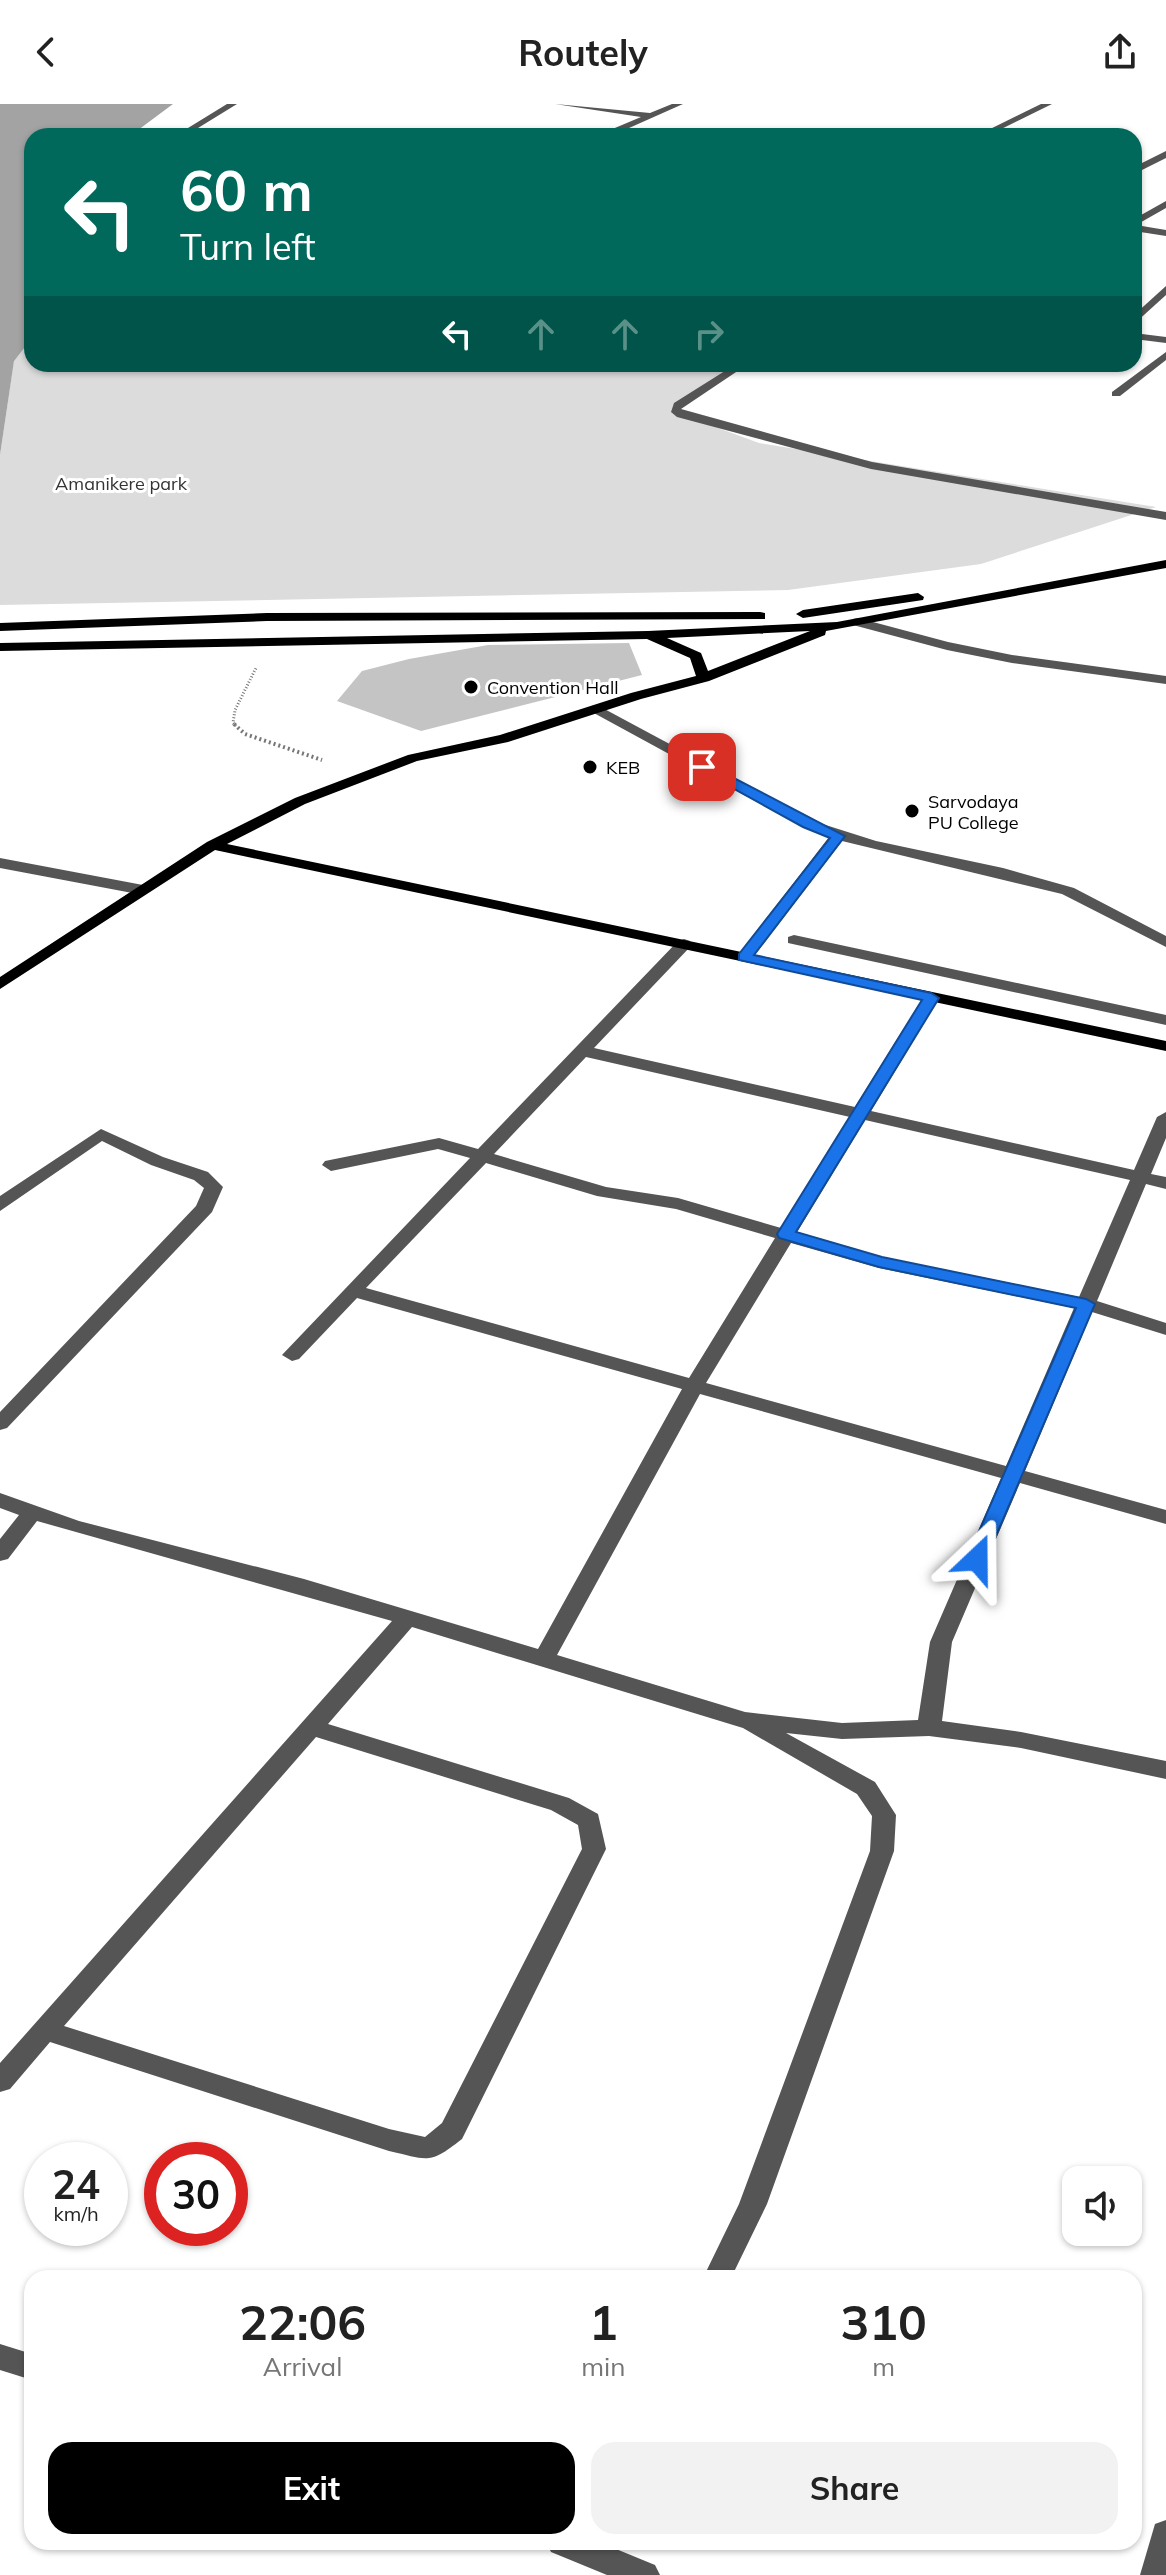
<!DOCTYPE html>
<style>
body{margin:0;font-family:Mulish,sans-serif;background:#f2f2f2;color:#222;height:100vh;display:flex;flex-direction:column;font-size:30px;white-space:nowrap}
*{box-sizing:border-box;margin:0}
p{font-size:26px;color:#767676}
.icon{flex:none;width:44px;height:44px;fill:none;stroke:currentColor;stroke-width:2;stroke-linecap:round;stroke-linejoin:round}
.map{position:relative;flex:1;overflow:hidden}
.sheet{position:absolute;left:24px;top:2166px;width:1118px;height:280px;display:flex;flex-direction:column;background:#fff;border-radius:24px;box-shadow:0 2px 6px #0004}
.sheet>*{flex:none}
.hud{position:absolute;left:24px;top:24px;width:1118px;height:244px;border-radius:24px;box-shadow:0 2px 6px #0004;background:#00695c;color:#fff;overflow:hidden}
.tools{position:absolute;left:1062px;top:2062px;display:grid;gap:16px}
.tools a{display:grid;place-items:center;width:80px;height:80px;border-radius:16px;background:#fff;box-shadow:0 2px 6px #0004;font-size:40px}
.speed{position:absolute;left:24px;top:2038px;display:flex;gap:16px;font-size:40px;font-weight:700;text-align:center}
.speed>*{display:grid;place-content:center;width:104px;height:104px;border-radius:50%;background:#fff;box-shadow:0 2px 6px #0004;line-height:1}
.speed small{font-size:20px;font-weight:400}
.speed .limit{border:12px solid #d22;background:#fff;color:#111}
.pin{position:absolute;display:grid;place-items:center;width:68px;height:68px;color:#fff;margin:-34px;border-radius:16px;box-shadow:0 4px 12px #0006}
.me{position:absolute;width:88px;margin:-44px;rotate:23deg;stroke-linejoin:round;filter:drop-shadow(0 0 6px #0008)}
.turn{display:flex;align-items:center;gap:28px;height:168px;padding:0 24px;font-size:36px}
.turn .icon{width:104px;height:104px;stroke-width:2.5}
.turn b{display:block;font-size:56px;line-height:68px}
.lanes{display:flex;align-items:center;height:76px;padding:0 24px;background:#0003;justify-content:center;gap:40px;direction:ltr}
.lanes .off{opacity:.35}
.eta{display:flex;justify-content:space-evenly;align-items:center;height:136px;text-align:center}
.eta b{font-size:48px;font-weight:700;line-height:56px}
.primary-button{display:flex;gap:16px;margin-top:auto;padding:16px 24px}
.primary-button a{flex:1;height:92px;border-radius:24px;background:#000;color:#fff;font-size:32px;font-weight:700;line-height:92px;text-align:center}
.primary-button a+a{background:#f2f2f2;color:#222}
header{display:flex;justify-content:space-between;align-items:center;height:104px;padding:0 24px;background:#fff;font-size:36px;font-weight:700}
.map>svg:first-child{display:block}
.green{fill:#dcdcdc}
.water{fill:#a3a3a3}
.building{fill:#c4c4c4}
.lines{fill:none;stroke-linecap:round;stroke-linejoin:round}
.path-far1{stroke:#777;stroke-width:3;stroke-dasharray:1 2;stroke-linecap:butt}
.path{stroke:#777;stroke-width:4;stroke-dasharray:2 3;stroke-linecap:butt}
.minor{fill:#555;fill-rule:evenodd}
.major{fill:#000;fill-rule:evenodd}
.route{fill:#1a73e8;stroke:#114b97;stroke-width:2}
.poi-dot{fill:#000;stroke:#fff;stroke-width:3}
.labels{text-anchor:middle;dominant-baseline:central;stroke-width:6;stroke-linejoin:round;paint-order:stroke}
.far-park-label{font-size:18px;fill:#333;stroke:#fff}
.far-poi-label{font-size:18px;fill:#000;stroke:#fff;text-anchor:start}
</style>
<header><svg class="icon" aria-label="back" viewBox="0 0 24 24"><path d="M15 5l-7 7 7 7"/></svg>Routely<svg class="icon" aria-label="share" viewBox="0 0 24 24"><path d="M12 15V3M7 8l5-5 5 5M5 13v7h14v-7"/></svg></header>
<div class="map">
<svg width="1166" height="2471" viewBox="0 0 1166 2471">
<rect width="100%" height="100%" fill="#fff"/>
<path class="green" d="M32,234V260H747L672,307L759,339L1156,403L981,460L788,486L0,501V351L14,256Z"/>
<path class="water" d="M0,0H173L130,32H32V234L14,257L0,351Z"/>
<path class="building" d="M629,539L642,571L421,627L337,597L362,567L409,555L488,541Z"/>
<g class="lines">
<path class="path-far1" d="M236,622L233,619L235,606L256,564"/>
<path class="path" d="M234,620L245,630L322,656"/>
<g class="minor">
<path d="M227,0H237L185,32H175Z"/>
<path d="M555,0L650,9L672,0H683L611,32H554L574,26L603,29L641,13Z"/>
<path d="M1041,0H1052L987,32H976Z"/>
<path d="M1166,47V54L1134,70V63Z"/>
<path d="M1166,97V104L1136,121L1166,126V132L1134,127V115Z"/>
<path d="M1166,182V191L1134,220V211Z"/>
<path d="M1134,229L1166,233V239L1134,235Z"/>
<path d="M1166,248V256L1120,292H1112V288Z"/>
<path d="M736,260H748L681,305L872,358L1166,408V416L871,365L677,313L671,308L674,299Z"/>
<path d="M858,514L948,538L1012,551L1166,572V580L1012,559L947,546L853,521V515Z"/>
<path d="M597,601L813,717L876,737L1003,764L1074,784L1166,832V843L1062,790L842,737L751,856H739V850L829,733L803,723L592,608V602Z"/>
<path d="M0,754L143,781L151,786L143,791L0,764Z"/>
<path d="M794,831L1166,911V921L788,839V833Z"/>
<path d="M684,835L690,837V843L594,944L855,1003L923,894L931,889L939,894L871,1007L1134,1066L1157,1013L1166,1008V1034L1151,1070L1166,1073V1085L1146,1080L1097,1197L1166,1219V1231L1092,1208L1025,1367L1166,1406V1420L1020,1379L952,1538L942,1617L1021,1628L1166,1657V1675L1021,1644L929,1632L842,1635L786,1629L875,1678L896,1711L894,1747L767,2100L731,2174H703L739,2100L870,1747L872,1712L857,1690L743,1624L412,1523L328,1620L569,1694L598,1710L606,1745L462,2035C429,2061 429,2056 389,2047L50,1938L10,1985L0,1988V1959L392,1517L37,1417L8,1455L0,1457V1435L19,1411L0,1404V1389L79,1417L304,1475L538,1545L682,1285L357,1194L299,1255L292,1257L282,1251L470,1054L438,1045L331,1067L322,1061L325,1057L439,1034L478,1045L678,837ZM586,953L850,1013L781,1124L678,1094L606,1083L494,1050ZM865,1016L1130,1076L1079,1193L882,1153L797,1128ZM486,1059L597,1092L676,1105L775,1134L689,1274L366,1184ZM791,1139L879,1164L1074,1204L1006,1362L706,1279ZM700,1290L1001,1374L930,1538L918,1616L842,1619L745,1608L557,1551ZM316,1633L551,1706L578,1721L582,1745L442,2019L425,2033L389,2025L64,1922Z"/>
<path d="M101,1025L163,1053L208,1068L223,1083L212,1108L7,1324L0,1326V1308L196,1102L204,1084L194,1076L151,1061L102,1037L0,1107V1092Z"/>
<path d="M0,2240L32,2250V2276L0,2266Z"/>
<path d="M1166,2416V2471H1140L1155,2420Z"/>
<path d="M546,2438H599L655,2461L660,2471H607L551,2448Z"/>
</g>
<g class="major">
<path d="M1166,456V464L826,527L825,531L709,577L641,595L508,638L417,657L305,700L227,740L1166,937V947L215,746L0,885V873L207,738L295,694L408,651L500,631L631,589L696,572L690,554L647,535L0,547V539L648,527L837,518ZM810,527L708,567L701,549L667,534Z"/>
<path d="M918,489L924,493L923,496L803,514L796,510L803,506Z"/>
<path d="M760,508L765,509V515L267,517L0,527V519L267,509Z"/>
</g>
</g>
<path class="route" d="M698,660H707L845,732L754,851L931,889L939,894L796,1128L882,1153L1086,1195L1095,1200L984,1460H970L967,1455L1076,1204L879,1163L779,1134L777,1130L922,896L739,856V850L830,734L803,723L698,665Z"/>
<g class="poi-dot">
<circle cx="471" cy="583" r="8"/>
<circle cx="590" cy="663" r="8"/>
<circle cx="912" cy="707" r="8"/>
</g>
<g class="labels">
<g class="far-park-label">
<text x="121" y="379">Amanikere park</text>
</g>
<g class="far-poi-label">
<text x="487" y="583">Convention Hall</text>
<text x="606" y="663">KEB</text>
<text x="928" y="697">Sarvodaya<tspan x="928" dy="21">PU College</tspan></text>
</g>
</g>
</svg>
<div class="tools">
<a><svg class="icon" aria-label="sound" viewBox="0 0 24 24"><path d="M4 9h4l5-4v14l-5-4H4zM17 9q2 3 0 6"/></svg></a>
</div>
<div class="speed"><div>24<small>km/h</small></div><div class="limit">30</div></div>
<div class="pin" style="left:702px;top:663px;background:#d93025"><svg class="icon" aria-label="arrive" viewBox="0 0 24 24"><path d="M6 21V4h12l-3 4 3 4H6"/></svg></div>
<svg class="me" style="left:977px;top:1455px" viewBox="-20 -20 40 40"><path d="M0-17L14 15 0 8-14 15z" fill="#1a73e8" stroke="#fff" stroke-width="4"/></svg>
<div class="hud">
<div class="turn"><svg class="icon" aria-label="left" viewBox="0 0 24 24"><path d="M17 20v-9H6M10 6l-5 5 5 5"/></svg><div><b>60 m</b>Turn left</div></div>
<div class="lanes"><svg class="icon" aria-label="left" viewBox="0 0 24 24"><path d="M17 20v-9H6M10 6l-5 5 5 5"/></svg><svg class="icon off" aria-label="ahead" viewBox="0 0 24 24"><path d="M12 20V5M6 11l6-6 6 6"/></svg><svg class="icon off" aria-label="ahead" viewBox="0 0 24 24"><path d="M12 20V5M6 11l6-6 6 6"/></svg><svg class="icon off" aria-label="right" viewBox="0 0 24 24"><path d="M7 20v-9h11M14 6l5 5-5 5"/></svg></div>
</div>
<section class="sheet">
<div class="eta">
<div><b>22:06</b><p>Arrival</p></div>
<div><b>1</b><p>min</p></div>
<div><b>310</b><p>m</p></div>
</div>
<div class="primary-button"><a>Exit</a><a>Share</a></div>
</section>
</div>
